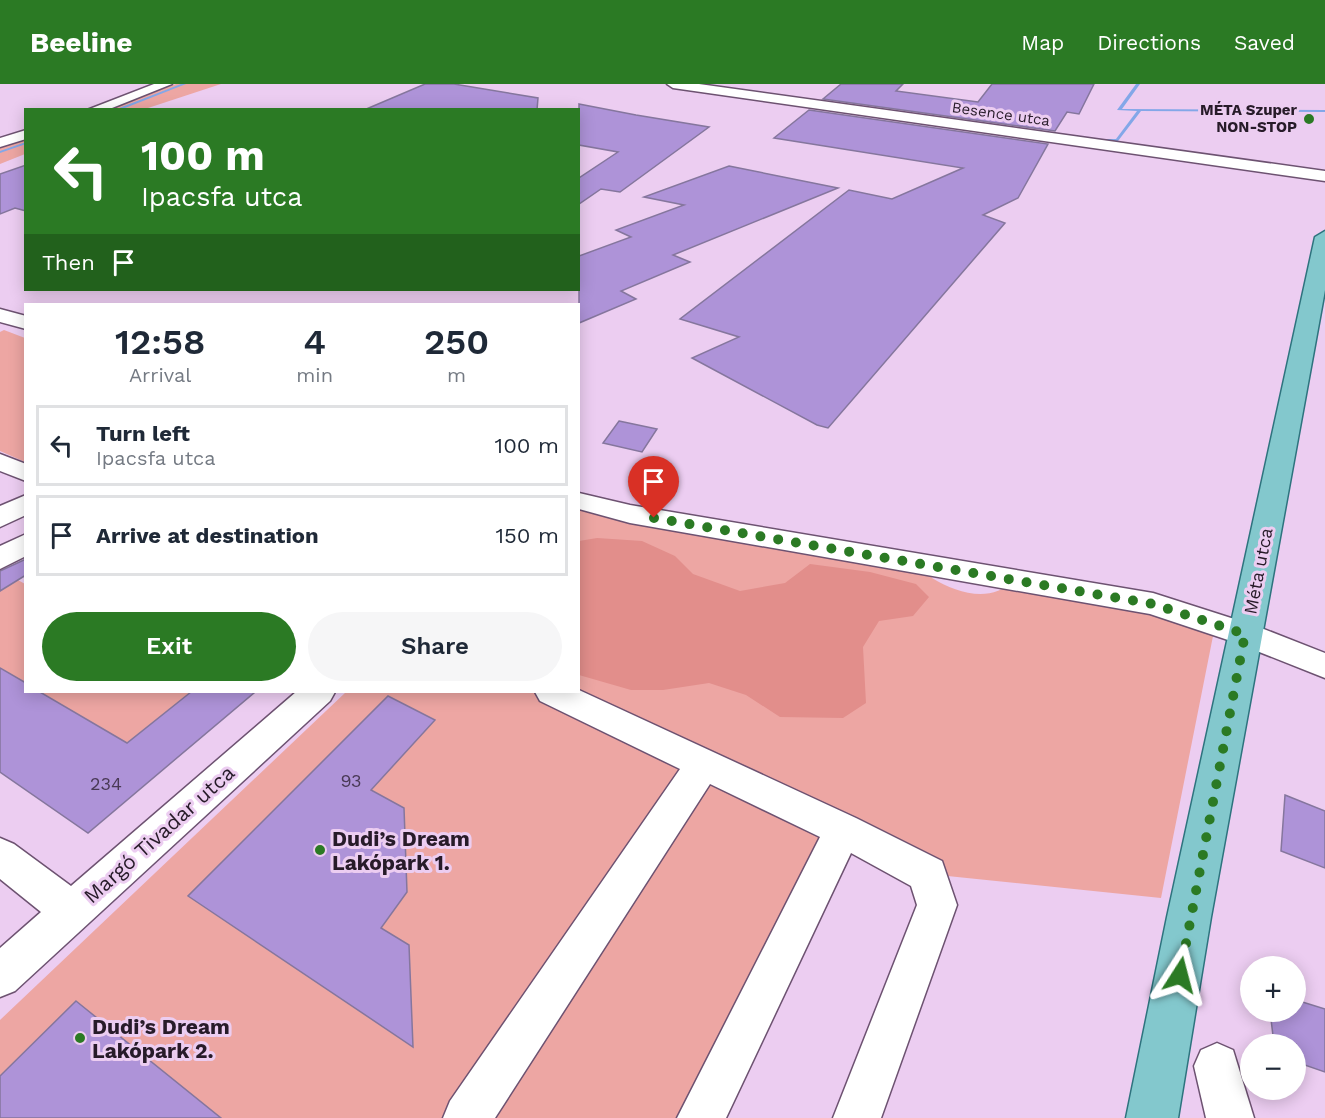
<!DOCTYPE html>
<meta charset="utf-8">
<style>
body{margin:0;font-family:"Work Sans",sans-serif;background:#f6f6f7;color:#1f2937;height:100vh;display:flex;flex-direction:column;font-size:22px;white-space:nowrap}
*{box-sizing:border-box;margin:0}
p{font-size:20px;color:#747a83}
.icon{flex:none;width:33px;height:33px;fill:none;stroke:currentColor;stroke-width:2;stroke-linecap:round;stroke-linejoin:round}
.map{position:relative;flex:1;overflow:hidden}
.details{position:absolute;left:24px;top:219px;width:556px;height:390px;display:flex;flex-direction:column;background:#fff;border-radius:0px;box-shadow:0 3px 15px #0003}
.details>*{flex:none}
.top-card{position:absolute;left:24px;top:24px;width:556px;height:183px;border-radius:0px;box-shadow:0 3px 15px #0003;background:#2b7a24;color:#fff;overflow:hidden}
.buttons{position:absolute;left:1240px;top:872px;display:grid;gap:12px}
.buttons a{display:grid;place-items:center;width:66px;height:66px;border-radius:50%;background:#fff;box-shadow:0 3px 15px #0003;font-size:30px}
.pin{position:absolute;display:grid;place-items:center;width:51px;height:51px;color:#fff;margin:-62px -26px;border-radius:50% 50% 50% 0;rotate:-45deg;box-shadow:0 0 6px #0007}
.pin .icon{rotate:45deg}
.me{position:absolute;width:66px;margin:-33px;rotate:9deg;stroke-linejoin:round;filter:drop-shadow(0 0 4px #0008)}
.turn{display:flex;align-items:center;gap:21px;height:126px;padding:0 18px;font-size:27px}
.turn .icon{width:78px;height:78px;stroke-width:2.5}
.turn b{display:block;font-size:42px;line-height:51px}
.then{display:flex;align-items:center;height:57px;padding:0 18px;background:#0003;gap:12px;font-size:22px}
.eta{display:flex;justify-content:space-evenly;align-items:center;height:102px;text-align:center}
.eta b{font-size:36px;font-weight:600;line-height:42px}
.primary-button{display:flex;gap:12px;margin-top:auto;padding:12px 18px}
.primary-button a{flex:1;height:69px;border-radius:36px;background:#2b7a24;color:#fff;font-size:24px;font-weight:600;line-height:69px;text-align:center}
.primary-button a+a{background:#f6f6f7;color:#1f2937}
ul{padding:0;list-style:none}
li{display:flex;align-items:center;gap:18px;height:81px;margin:0 12px 9px;padding:0 6px;border:3px solid #e0e1e3;border-radius:0px}
li div{flex:1}
li b{display:block;font-size:22px}
li em{font-style:normal}
header{display:flex;align-items:center;gap:36px;box-sizing:border-box;height:84px;padding:0 30px;background:#2b7a24;color:#fff}
header strong{font-size:28px}
nav{display:flex;gap:33px;margin-inline-start:auto;font-size:21px}
.map>svg:first-child{display:block}
.green{fill:#eda6a3}
.forest{fill:#e28e8b}
.lines{fill:none;stroke-linecap:round;stroke-linejoin:round}
.stream{fill:#83a7e8;fill-rule:evenodd}
.building{fill:#ae93d8;stroke:#85769d;stroke-width:1.5}
.minor-casing{stroke:#6d5271;stroke-width:3}
.major-casing{stroke:#2e737e;stroke-width:3}
.minor{fill:#fff;fill-rule:evenodd}
.major{fill:#83c8cd;fill-rule:evenodd}
.route{stroke:#2b7a24;stroke-width:10;stroke-dasharray:0 18}
.poi-dot{fill:#2b7a24;stroke:#eccdf1;stroke-width:2}
.labels{text-anchor:middle;dominant-baseline:central;stroke-width:6;stroke-linejoin:round;paint-order:stroke}
.far-poi-label{font-size:15px;font-weight:bold;fill:#271b29;stroke:#eccdf1;text-anchor:end}
.far-street-label{font-size:15px;fill:#271b29;stroke:#eccdf1}
.street-label{font-size:18px;fill:#271b29;stroke:#eccdf1}
.near-number-label{font-size:18px;fill:#493955}
.near-street-label{font-size:21px;fill:#271b29;stroke:#eccdf1}
.near-poi-label{font-size:21px;font-weight:bold;fill:#271b29;stroke:#eccdf1;text-anchor:start}
</style>
<header>
<strong>Beeline</strong>
<nav><a>Map</a><a>Directions</a><a>Saved</a></nav>
</header>
<div class="map">
<svg width="1325" height="1034" viewBox="0 0 1325 1034">
<rect width="100%" height="100%" fill="#eccdf1"/>
<g class="green">
<path d="M176,0H221L145,25L106,26Z"/>
<path d="M25,55V70L0,80V64Z"/>
<path d="M4,246L25,254V378L0,367V248Z"/>
<path d="M579,417L925,480L932,494C957,509 991,520 1014,496L1153,520L1214,547L1161,814L928,790L843,746L701,1034H0V936L346,608H579Z"/>
<path d="M18,496L25,500V599L0,584V507Z"/>
<path d="M40,608H191L127,659Z"/>
</g>
<path class="forest" d="M597,454L642,457L675,472L693,490L740,507L785,499L810,480L870,488L916,500L929,513L913,532L879,537L863,563L866,619L843,634L780,633L746,611L709,599L663,606H631L579,591V457Z"/>
<g class="lines">
<g class="stream">
<path d="M181,0H186L120,26H114Z"/>
<path d="M1136,0H1140L1122,25L1325,26V28L1141,27L1118,57H1098L1099,55H1116L1137,27L1117,26Z"/>
<path d="M26,58V60L0,69V67Z"/>
</g>
</g>
<g class="building">
<path d="M425,0H454L538,14L537,26H364Z"/>
<path d="M841,0H903L896,7L978,18L992,0H1094L1079,30L1067,28L1055,47L823,15Z"/>
<path d="M579,20L636,31L709,43L620,108L601,105L579,120V94L618,68L579,61Z"/>
<path d="M809,26L1048,60L1018,114L983,131L1005,139L828,344L817,341L692,274L739,253L680,235L849,106L892,115L963,84L774,54Z"/>
<path d="M26,81V127L15,124L0,130V90Z"/>
<path d="M729,82L838,104L673,171L690,178L621,207L636,215L579,239V172L631,153L616,146L684,121L644,113Z"/>
<path d="M619,337L657,345L642,368L603,359Z"/>
<path d="M26,475V491L0,507V487Z"/>
<path d="M0,584L26,599V608H40L127,659L191,608H255L88,749L0,688Z"/>
<path d="M388,612L435,636L371,706L404,724L407,808L381,844L409,861L413,963L188,812Z"/>
<path d="M1285,711L1325,727V784L1281,767Z"/>
<path d="M1296,916L1325,925V988L1296,978V960H1274L1270,927H1296Z"/>
<path d="M76,917L221,1034H0V992Z"/>
</g>
<g class="lines">
<g class="minor-casing">
<g id="minor">
<path d="M154,0H172L107,26H87Z"/>
<path d="M667,0H699L1325,87V97L673,4Z"/>
<path d="M26,46V55L0,63V54Z"/>
<path d="M0,225L26,232V245L0,238Z"/>
<path d="M0,370L26,380V397L0,387Z"/>
<path d="M579,409L630,421L1153,509L1256,542L1325,569V594L1234,558L1150,530L630,439L579,425Z"/>
<path d="M26,411V431L0,443V422Z"/>
<path d="M26,450V472L0,485V462Z"/>
<path d="M579,606L856,734L942,777L957,821L881,1034H833L917,821L911,802L851,769L726,1034H677L820,753L710,700L495,1034H443L450,1017L680,685L540,617L535,608Z"/>
<path d="M296,608H335L330,617L15,907L0,913V864L41,828L0,795V754L14,760L71,802Z"/>
<path d="M1217,959L1233,966L1254,1034H1206L1194,982L1201,966Z"/>
</g>
</g>
<g class="major-casing">
<path id="major" d="M1325,147V206L1211,833L1178,1034H1126L1167,833L1315,153Z"/>
</g>
<use href="#minor" class="minor"/>
<use href="#major" class="major"/>
</g>
<g class="lines">
<path class="route" d="M654,434L1153,520L1245,550L1180,891"/>
</g>
<g class="poi-dot">
<circle cx="1309" cy="35" r="6"/>
<circle cx="320" cy="766" r="6"/>
<circle cx="80" cy="954" r="6"/>
</g>
<g class="labels">
<g class="far-poi-label">
<text x="1297" y="26">MÉTA Szuper<tspan x="1297" dy="17">NON-STOP</tspan></text>
</g>
<g class="far-street-label">
<text transform="translate(1001 30) rotate(8)">Besence utca</text>
</g>
<g class="street-label">
<text transform="translate(1258 487) rotate(-79)">Méta utca</text>
</g>
<g class="near-number-label">
<text x="351" y="696">93</text>
<text x="106" y="699">234</text>
</g>
<g class="near-street-label">
<text transform="translate(159 750) rotate(-42)">Margó Tivadar utca</text>
</g>
<g class="near-poi-label">
<text x="332" y="754">Dudi’s Dream<tspan x="332" dy="24">Lakópark 1.</tspan></text>
<text x="92" y="942">Dudi’s Dream<tspan x="92" dy="24">Lakópark 2.</tspan></text>
</g>
</g>
</svg>
<div class="buttons">
<a>+</a>
<a>−</a>
</div>
<div class="pin" style="left:654px;top:434px;background:#d93025"><svg class="icon" aria-label="arrive" viewBox="0 0 24 24"><path d="M6 21V4h12l-3 4 3 4H6"/></svg></div>
<svg class="me" style="left:1180px;top:891px" viewBox="-20 -20 40 40"><path d="M0-17L14 15 0 8-14 15z" fill="#2b7a24" stroke="#fff" stroke-width="4"/></svg>
<div class="top-card">
<div class="turn"><svg class="icon" aria-label="left" viewBox="0 0 24 24"><path d="M17 20v-9H6M10 6l-5 5 5 5"/></svg><div><b>100 m</b>Ipacsfa utca</div></div>
<div class="then">Then<svg class="icon" aria-label="arrive" viewBox="0 0 24 24"><path d="M6 21V4h12l-3 4 3 4H6"/></svg></div>
</div>
<section class="details">
<div class="eta">
<div><b>12:58</b><p>Arrival</p></div>
<div><b>4</b><p>min</p></div>
<div><b>250</b><p>m</p></div>
</div>
<ul>
<li><svg class="icon" aria-label="left" viewBox="0 0 24 24"><path d="M17 20v-9H6M10 6l-5 5 5 5"/></svg><div><b>Turn left</b><p>Ipacsfa utca</p></div><em>100 m</em></li>
<li><svg class="icon" aria-label="arrive" viewBox="0 0 24 24"><path d="M6 21V4h12l-3 4 3 4H6"/></svg><div><b>Arrive at destination</b></div><em>150 m</em></li>
</ul>
<div class="primary-button"><a>Exit</a><a>Share</a></div>
</section>
</div>
